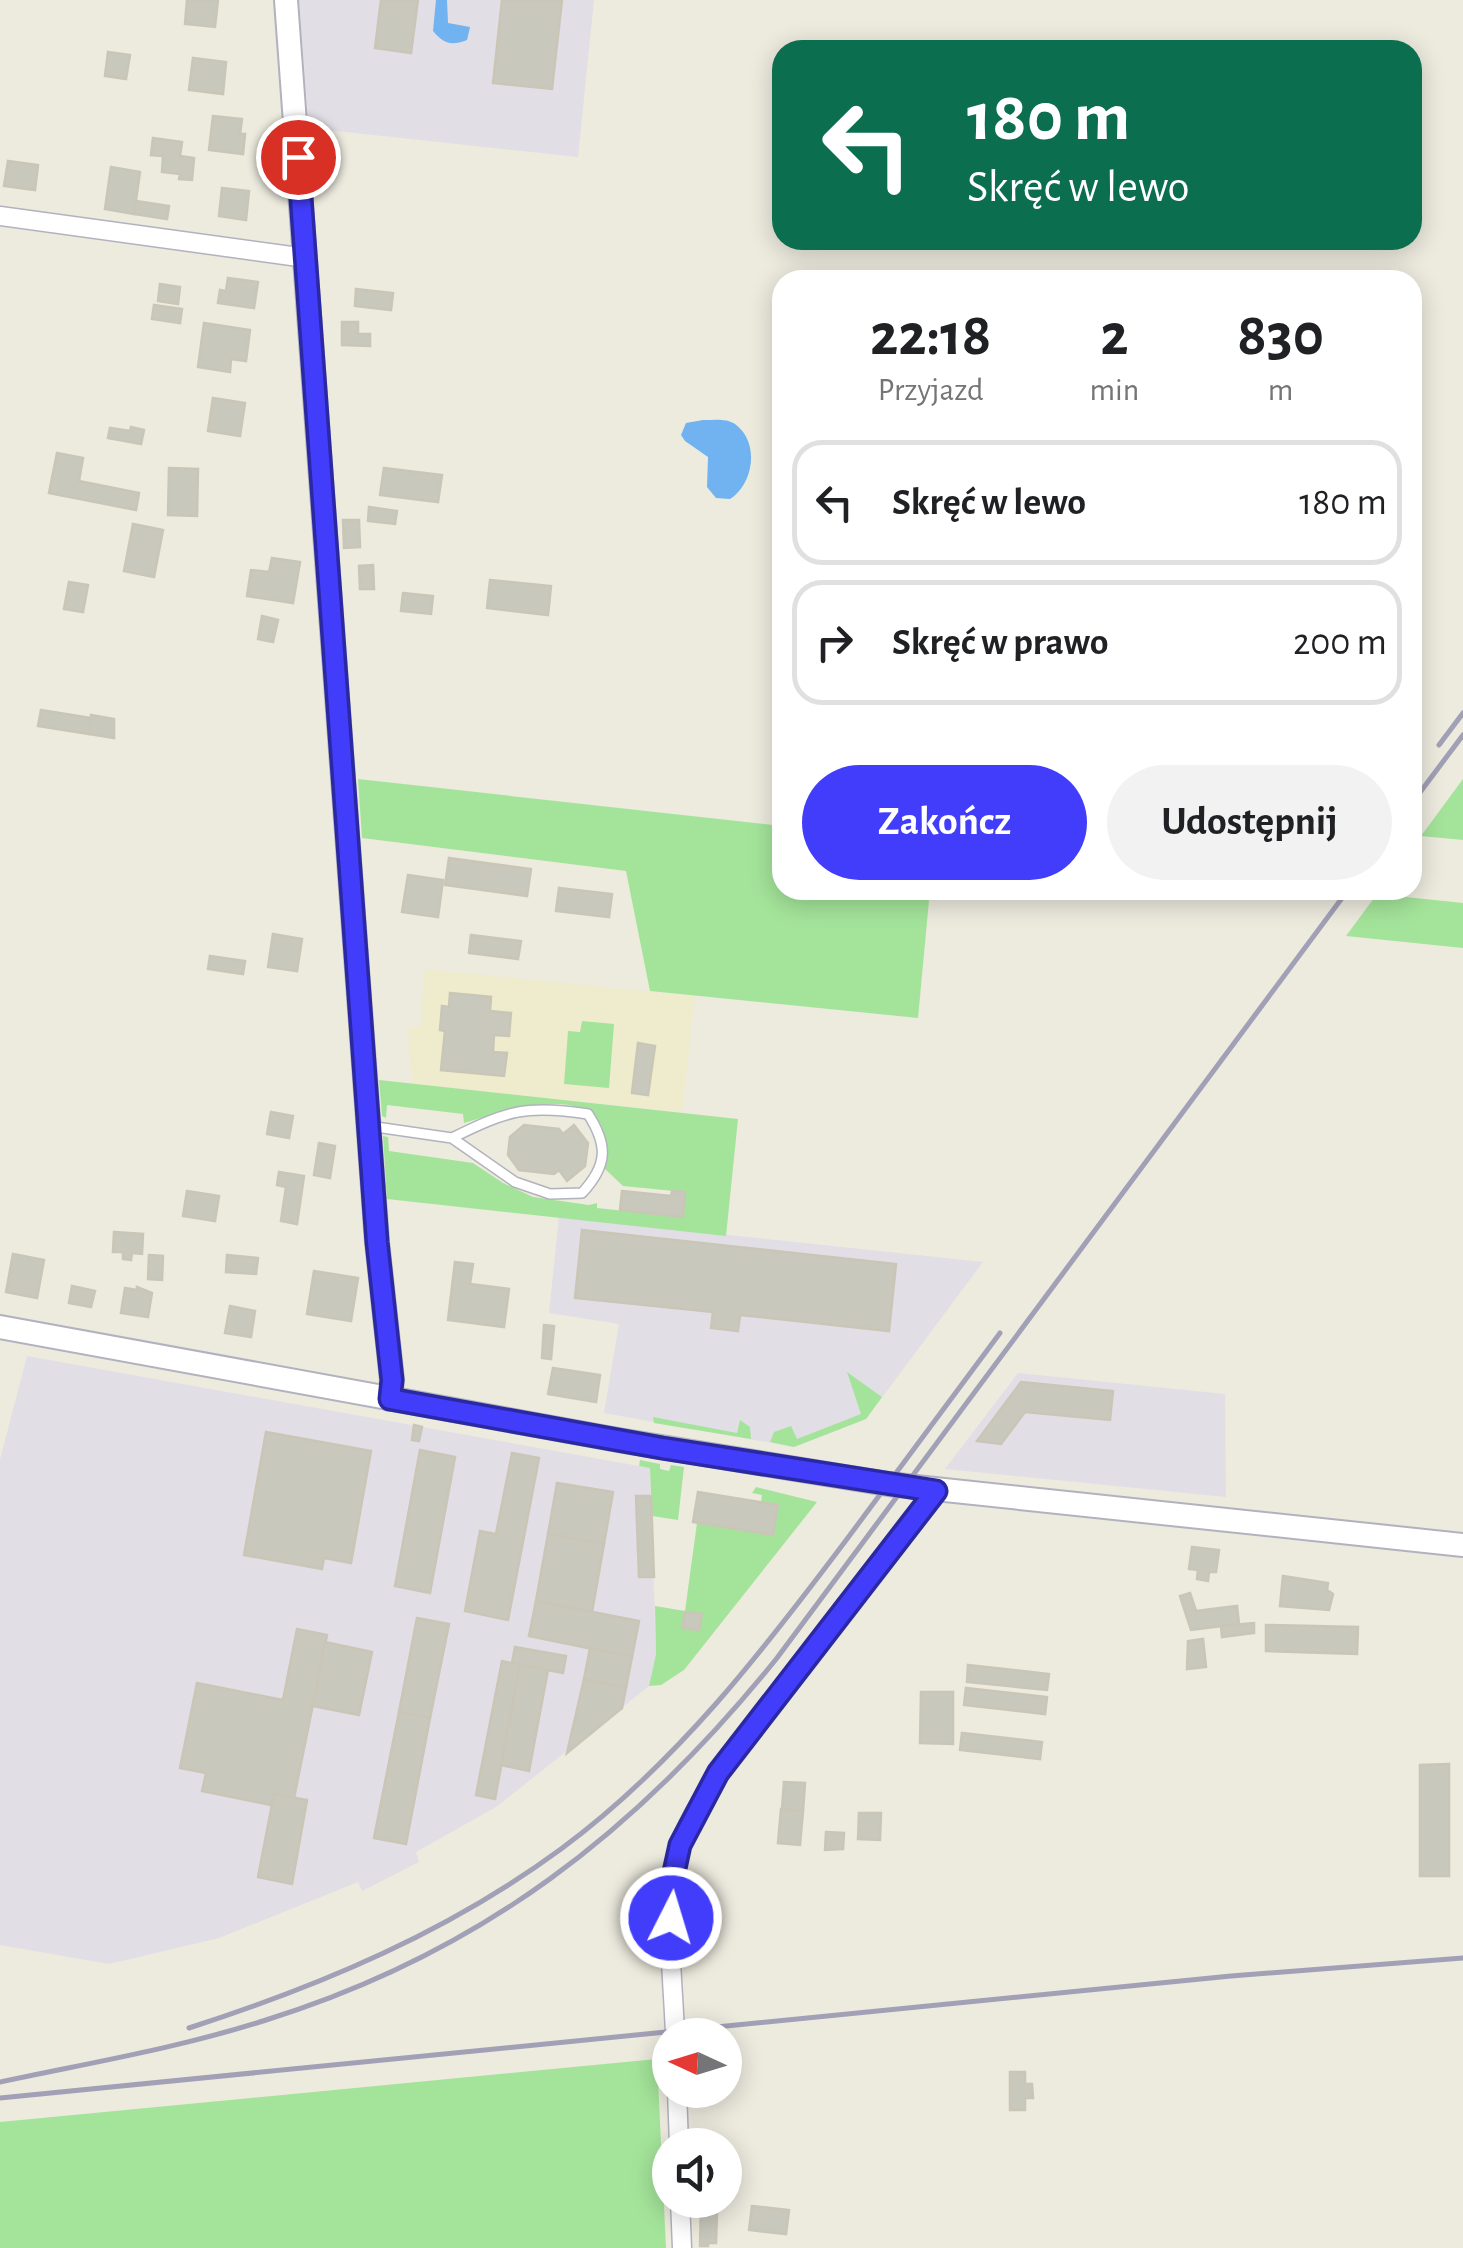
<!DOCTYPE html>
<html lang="pl">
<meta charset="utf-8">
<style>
body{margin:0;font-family:"Alegreya Sans",sans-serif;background:#f2f2f2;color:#202124;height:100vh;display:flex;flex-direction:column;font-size:38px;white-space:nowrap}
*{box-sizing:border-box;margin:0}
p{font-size:32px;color:#757577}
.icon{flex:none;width:55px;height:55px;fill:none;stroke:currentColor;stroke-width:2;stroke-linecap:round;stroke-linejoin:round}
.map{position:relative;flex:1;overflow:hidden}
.sheet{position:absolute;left:772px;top:270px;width:650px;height:630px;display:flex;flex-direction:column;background:#fff;border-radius:30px;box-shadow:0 5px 25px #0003}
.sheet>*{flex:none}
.hud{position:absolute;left:772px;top:40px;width:650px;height:210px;border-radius:30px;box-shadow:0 5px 25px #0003;background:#0b6e4f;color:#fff;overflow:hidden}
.needle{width:65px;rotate:274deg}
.buttons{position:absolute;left:652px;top:2018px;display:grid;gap:20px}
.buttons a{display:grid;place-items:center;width:90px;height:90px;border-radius:50%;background:#fff;box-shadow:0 5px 25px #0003;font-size:50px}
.pin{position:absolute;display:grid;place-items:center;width:85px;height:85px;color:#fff;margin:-42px;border:5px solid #fff;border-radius:50%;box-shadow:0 2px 10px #0007}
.me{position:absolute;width:110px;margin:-55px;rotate:5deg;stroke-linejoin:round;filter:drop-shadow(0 0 8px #0008)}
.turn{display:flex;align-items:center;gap:35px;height:210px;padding:0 30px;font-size:45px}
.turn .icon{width:130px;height:130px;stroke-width:2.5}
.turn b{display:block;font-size:70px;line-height:85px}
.eta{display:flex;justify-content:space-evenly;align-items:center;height:170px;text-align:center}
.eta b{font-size:60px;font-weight:700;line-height:70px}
.cta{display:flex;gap:20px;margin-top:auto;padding:20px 30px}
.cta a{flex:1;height:115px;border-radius:60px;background:#423dfb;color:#fff;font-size:40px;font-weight:700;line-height:115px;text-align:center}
.cta a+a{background:#f2f2f2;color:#202124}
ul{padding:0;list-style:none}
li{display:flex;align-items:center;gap:30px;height:125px;margin:0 20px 15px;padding:0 10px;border:5px solid #e0e0e0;border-radius:30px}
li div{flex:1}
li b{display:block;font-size:38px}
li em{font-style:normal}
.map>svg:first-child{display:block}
.industrial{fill:#e2dee6}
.education{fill:#efebcd}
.green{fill:#a4e49a}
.water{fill:#70b3f0}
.building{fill:#c9c8bc;stroke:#c9c6b7;stroke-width:2.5}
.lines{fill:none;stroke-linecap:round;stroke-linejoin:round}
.service-casing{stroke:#b2b2bf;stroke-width:12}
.minor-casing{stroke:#b2b2bf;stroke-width:21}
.tertiary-casing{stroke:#b2b2bf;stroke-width:26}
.service{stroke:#fff;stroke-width:9}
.minor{stroke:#fff;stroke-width:18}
.tertiary{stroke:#fff;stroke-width:22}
.rail{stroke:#a2a0b6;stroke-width:5}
.route-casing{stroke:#2b28a3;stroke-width:25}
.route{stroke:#423dfb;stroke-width:18}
</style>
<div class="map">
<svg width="1463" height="2248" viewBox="0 0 1463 2248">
<rect width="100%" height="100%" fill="#edeade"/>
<g class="industrial">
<path d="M299,0H594L578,157L309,128Z"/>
<path d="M559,1217L983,1262L866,1419L794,1447L604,1413L619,1324L549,1313Z"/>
<path d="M27,1356L650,1468L656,1654L649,1686L496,1807L416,1852L419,1862L362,1891L358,1882L219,1938L109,1964L0,1945V1460Z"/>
<path d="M1018,1373L1225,1394L1226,1497L945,1469Z"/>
</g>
<path class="education" d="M425,969L695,996L682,1112L412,1084L408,1027L420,1028Z"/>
<g class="green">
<path d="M358,779L782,826V890H930L918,1018L650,991L626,871L362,838Z"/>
<path d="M1463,779V840L1421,836Z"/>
<path d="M1377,894L1463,903V948L1346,936Z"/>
<path d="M582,1021L614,1024L609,1088L564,1084L568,1031L580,1032Z"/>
<path d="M379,1080L738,1119L726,1236L387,1199L383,1136L388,1137L389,1151L473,1163L503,1183L533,1197L589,1205L597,1203V1208L682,1217L684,1192L623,1186L604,1168C622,1074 516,1107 464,1123L463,1114L387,1105L386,1118L382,1116Z"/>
<path d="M847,1372L882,1397L866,1419L794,1447L770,1442L774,1432L791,1426L797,1439L861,1414Z"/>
<path d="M653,1417L737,1433L740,1420L750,1427L751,1439L654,1423Z"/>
<path d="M640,1460L660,1464V1469L669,1471L671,1465L684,1467L678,1520L652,1516L650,1468L639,1466Z"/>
<path d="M756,1487L817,1502L684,1670L661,1685L649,1686L656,1654L655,1606L685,1611L697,1523L773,1535L777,1505L761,1502L762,1495L752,1493Z"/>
<path d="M657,2059L666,2248H0V2122Z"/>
</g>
<g class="water">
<path d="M436,0H447L448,23L470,27L467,40C451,46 444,44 433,31Z"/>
<path d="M703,420C714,420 726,418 735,424C760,442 754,484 730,499L716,498L707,487L708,457L685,441L681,435L686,423Z"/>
</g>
<g class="building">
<path d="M187,0H218L215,27L185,24Z"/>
<path d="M381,0H418L411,53L375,48Z"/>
<path d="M502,0H562L552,89L493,83Z"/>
<path d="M108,52L130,55L126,79L105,76Z"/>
<path d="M193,58L226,62L223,94L189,90Z"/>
<path d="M213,116L242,119L240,134H245L243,154L209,150Z"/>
<path d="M153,138L182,142L180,156L194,158L192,180L179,179L180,174L162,172L163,156L151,155Z"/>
<path d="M8,161L38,165L35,190L4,186Z"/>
<path d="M111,167L140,172L134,214L105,209Z"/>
<path d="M222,188L249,191L246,220L219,216Z"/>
<path d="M136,201L169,206L167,219L134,214Z"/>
<path d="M228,278L258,282L254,308L218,303L220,290L226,291Z"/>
<path d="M160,284L180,287L178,304L158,301Z"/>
<path d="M356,289L393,293L391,310L355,306Z"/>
<path d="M154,305L182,309L180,323L152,319Z"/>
<path d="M342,322H358V334H370V346L342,345Z"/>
<path d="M204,323L250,330L246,361L231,359L230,372L198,367Z"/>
<path d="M213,398L245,403L240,436L208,431Z"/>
<path d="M131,427L144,430L141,444L108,438L110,428L130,431Z"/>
<path d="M57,453L83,458L79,481L139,493L136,510L49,493Z"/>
<path d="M169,468L198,469L197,516L168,515Z"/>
<path d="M384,468L442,475L438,502L380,495Z"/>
<path d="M369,507L397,511L395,524L368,521Z"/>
<path d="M343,520H359L360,547L344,548Z"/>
<path d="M133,524L163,530L154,577L124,571Z"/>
<path d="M272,558L300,562L293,603L247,596L251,570L269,572Z"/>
<path d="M373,565L374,589H360L359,566Z"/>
<path d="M490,580L551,586L548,615L487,608Z"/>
<path d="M69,582L88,585L83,612L64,609Z"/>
<path d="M403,593L433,596L431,614L401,611Z"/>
<path d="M262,616L278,620L273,642L258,639Z"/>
<path d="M41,710L91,718L89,734L38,726Z"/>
<path d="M91,715L114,719V738L89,734Z"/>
<path d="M449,858L531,869L527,896L445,885Z"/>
<path d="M408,875L443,880L438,917L402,912Z"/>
<path d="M559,888L612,894L609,917L556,911Z"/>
<path d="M273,934L302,939L297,971L268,967Z"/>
<path d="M471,935L521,941L518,959L469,953Z"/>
<path d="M210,956L245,961L243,974L208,969Z"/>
<path d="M450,993L491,997L490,1011L511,1013L509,1036L494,1035L493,1052L507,1053L504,1076L441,1070L445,1031L440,1030L442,1006L449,1007Z"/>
<path d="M638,1043L655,1046L648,1095L632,1093Z"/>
<path d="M271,1112L293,1116L289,1138L267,1134Z"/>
<path d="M524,1125L559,1129L563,1134L574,1125L588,1143L585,1166L567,1181L559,1170L554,1174L519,1170L508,1155L510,1137Z"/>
<path d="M319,1143L335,1146L330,1178L314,1175Z"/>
<path d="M279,1172L304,1176L297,1224L281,1221L286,1187L277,1185Z"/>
<path d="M187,1191L219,1196L215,1221L183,1216Z"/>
<path d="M622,1191L671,1196L672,1191L685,1192L683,1217L620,1210Z"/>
<path d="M582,1230L896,1264L889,1331L740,1315L738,1331L711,1328L713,1312L575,1298Z"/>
<path d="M114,1232L143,1234L142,1254L132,1253L131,1260L123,1259V1252H113Z"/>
<path d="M13,1254L44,1260L37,1298L6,1292Z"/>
<path d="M149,1255L163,1256L162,1280L148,1279Z"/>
<path d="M227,1255L258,1258L256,1274L226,1272Z"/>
<path d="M455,1262L473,1264L470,1284L509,1289L504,1327L448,1320Z"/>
<path d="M314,1271L358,1278L351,1321L307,1314Z"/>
<path d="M72,1286L95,1291L91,1307L69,1303Z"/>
<path d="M137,1287L152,1293L148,1317L121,1313L125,1288L137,1290Z"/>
<path d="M230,1306L255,1311L251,1337L225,1333Z"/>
<path d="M544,1325L554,1326L551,1359L542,1358Z"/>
<path d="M553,1368L600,1375L596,1402L548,1394Z"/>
<path d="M1021,1382L1113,1391L1110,1420L1025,1412L1001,1444L977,1441Z"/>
<path d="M414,1425L422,1427L419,1441L412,1440Z"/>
<path d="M266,1432L371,1451L351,1563L324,1558L322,1569L244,1555Z"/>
<path d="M420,1450L455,1457L430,1593L395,1586Z"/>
<path d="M512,1453L539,1458L508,1620L465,1611L480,1531L496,1534Z"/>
<path d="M557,1483L613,1492L604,1544L548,1534Z"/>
<path d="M698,1492L778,1505L773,1535L693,1522Z"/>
<path d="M636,1496H651L654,1577H639Z"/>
<path d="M548,1534L604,1544L592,1612L536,1601Z"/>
<path d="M1192,1547L1219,1550L1216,1572H1209L1208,1581L1197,1579L1198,1570L1189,1569Z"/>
<path d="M1283,1576L1328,1583L1327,1590L1333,1594L1329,1610L1280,1606Z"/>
<path d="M1190,1593L1196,1611L1237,1606L1239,1624L1191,1630L1180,1596Z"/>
<path d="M536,1601L639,1621L632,1657L529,1636Z"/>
<path d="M685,1612L702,1614L699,1630L682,1628Z"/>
<path d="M417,1618L449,1624L430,1718L399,1712Z"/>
<path d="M1254,1623V1633L1222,1637L1221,1626Z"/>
<path d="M1266,1625L1358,1627L1357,1654L1266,1651Z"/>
<path d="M297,1629L327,1635L294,1798L274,1794L271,1805L202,1791L206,1773L180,1768L197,1683L283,1700Z"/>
<path d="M1203,1639L1206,1667L1187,1669L1188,1641Z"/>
<path d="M325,1642L372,1652L359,1715L313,1706Z"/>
<path d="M515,1647L566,1656L563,1673L512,1663Z"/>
<path d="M590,1648L632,1657L626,1688L584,1679Z"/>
<path d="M502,1661L520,1665L495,1799L476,1795Z"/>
<path d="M520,1665L548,1670L529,1771L501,1765Z"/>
<path d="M968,1665L1049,1674L1047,1690L967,1682Z"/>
<path d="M584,1679L626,1688L622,1708L567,1753Z"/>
<path d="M966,1688L1047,1697L1045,1714L964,1705Z"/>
<path d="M921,1692H953V1744L920,1743Z"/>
<path d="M399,1712L430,1718L406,1844L374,1838Z"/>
<path d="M962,1733L1042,1742L1040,1759L960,1750Z"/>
<path d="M1449,1764V1876H1420V1765Z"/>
<path d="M784,1782L805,1783L803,1811L782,1809Z"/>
<path d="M274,1794L307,1800L292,1884L258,1877Z"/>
<path d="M781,1809L803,1811L800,1845L778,1843Z"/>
<path d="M859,1813H881L880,1840L858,1839Z"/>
<path d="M826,1832L844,1833L843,1849L825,1850Z"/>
<path d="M1010,2072H1025V2084H1032L1033,2098H1025V2110H1010Z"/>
<path d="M701,2203L713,2204V2211H717L716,2243H708V2246H700Z"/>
<path d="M752,2206L789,2210L786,2234L749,2230Z"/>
</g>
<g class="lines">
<g class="service-casing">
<path id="service" d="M369,1126L452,1138L515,1182L550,1194L582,1193C608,1165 608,1145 588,1114C526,1104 507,1111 452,1138"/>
</g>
<g class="minor-casing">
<g id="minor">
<path d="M0,216L306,258"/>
<path d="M675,2035C673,1975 663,1907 679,1849C687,1821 704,1797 719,1773L936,1491"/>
<path d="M677,2090L679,2145"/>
<path d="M680,2200L682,2248"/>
</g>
</g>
<g class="tertiary-casing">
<g id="tertiary">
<path d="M286,0L377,1242L392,1380L390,1399"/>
<path d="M0,1327L618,1440L888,1484L1463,1545"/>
</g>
</g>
<use href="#service" class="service"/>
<use href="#minor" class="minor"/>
<use href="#tertiary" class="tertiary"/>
<g class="rail">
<path d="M1439,745L1463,713"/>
<path d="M1412,803L1463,735"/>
<path d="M189,2028C322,1985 448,1932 561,1849C676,1764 762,1652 847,1539C898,1470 949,1402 1000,1333"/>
<path d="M0,2082C89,2063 179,2048 266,2020C481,1953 637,1832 777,1658L1348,890"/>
<path d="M0,2098L1231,1976L1463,1958"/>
</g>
</g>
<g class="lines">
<g class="route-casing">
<path id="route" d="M298,157L377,1242L392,1380L390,1399L662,1448L936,1491L718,1773L680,1845L673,1877L671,1918"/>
</g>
<use href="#route" class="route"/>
</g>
</svg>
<div class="buttons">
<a><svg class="needle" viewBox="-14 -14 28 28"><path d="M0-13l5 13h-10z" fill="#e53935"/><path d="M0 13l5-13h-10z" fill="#757577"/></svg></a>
<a><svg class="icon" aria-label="sound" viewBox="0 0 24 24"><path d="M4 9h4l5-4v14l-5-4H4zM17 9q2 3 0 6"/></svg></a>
</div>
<div class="pin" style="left:298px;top:157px;background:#d93025"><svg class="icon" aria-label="arrive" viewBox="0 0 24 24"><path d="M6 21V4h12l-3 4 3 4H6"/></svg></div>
<svg class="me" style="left:671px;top:1918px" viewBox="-20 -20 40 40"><circle r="17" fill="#423dfb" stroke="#fff" stroke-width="3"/><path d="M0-11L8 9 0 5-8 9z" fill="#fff"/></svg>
<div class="hud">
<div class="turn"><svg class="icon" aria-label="left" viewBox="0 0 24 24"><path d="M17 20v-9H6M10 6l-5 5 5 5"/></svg><div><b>180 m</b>Skręć w lewo</div></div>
</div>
<section class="sheet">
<div class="eta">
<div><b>22:18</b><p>Przyjazd</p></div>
<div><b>2</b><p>min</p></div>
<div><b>830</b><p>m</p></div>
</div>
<ul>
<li><svg class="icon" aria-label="left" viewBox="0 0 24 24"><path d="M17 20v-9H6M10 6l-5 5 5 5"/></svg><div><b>Skręć w lewo</b></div><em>180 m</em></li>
<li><svg class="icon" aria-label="right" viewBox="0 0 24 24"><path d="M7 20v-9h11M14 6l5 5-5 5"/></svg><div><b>Skręć w prawo</b></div><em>200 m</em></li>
</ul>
<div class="cta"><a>Zakończ</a><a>Udostępnij</a></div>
</section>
</div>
